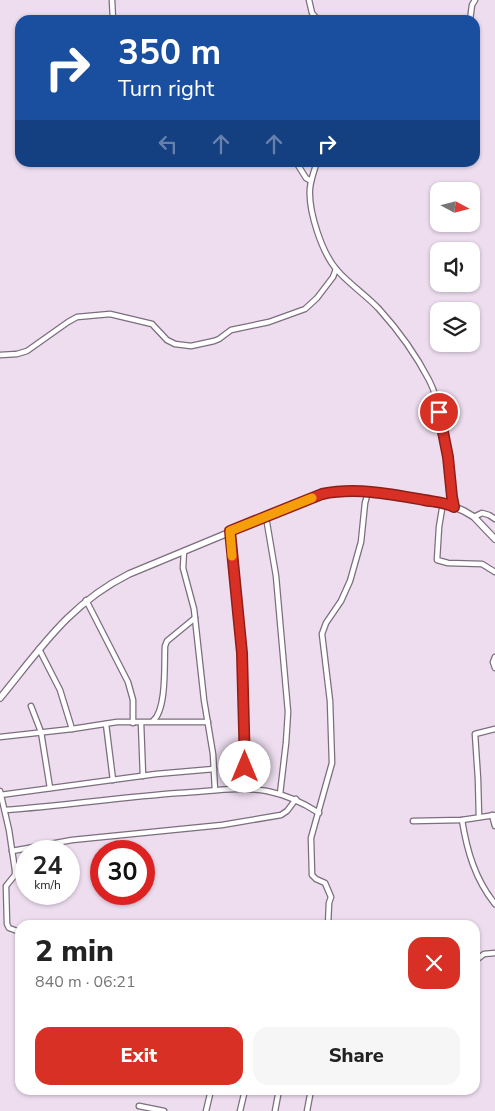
<!DOCTYPE html>
<meta charset="utf-8">
<style>
body{margin:0;font-family:"Nunito Sans",sans-serif;background:#f6f6f6;color:#222;height:100vh;display:flex;flex-direction:column;font-size:19px;white-space:nowrap}
*{box-sizing:border-box;margin:0}
p{font-size:16px;color:#767676}
.icon{flex:none;width:28px;height:28px;fill:none;stroke:currentColor;stroke-width:2;stroke-linecap:round;stroke-linejoin:round}
.map{position:relative;flex:1;overflow:hidden}
.side{position:absolute;left:15px;top:920px;width:465px;height:175px;display:flex;flex-direction:column;background:#fff;border-radius:15px;box-shadow:0 1px 4px #0004}
.side>*{flex:none}
.top-card{position:absolute;left:15px;top:15px;width:465px;height:152px;border-radius:15px;box-shadow:0 1px 4px #0004;background:#1a4fa0;color:#fff;overflow:hidden}
.needle{width:32px;rotate:97deg}
.tools{position:absolute;left:430px;top:182px;display:grid;gap:10px}
.tools a{display:grid;place-items:center;width:50px;height:50px;border-radius:10px;background:#fff;box-shadow:0 1px 4px #0004;font-size:25px}
.speed{position:absolute;left:15px;top:840px;display:flex;gap:10px;font-size:25px;font-weight:700;text-align:center}
.speed>*{display:grid;place-content:center;width:65px;height:65px;border-radius:50%;background:#fff;box-shadow:0 1px 4px #0004;line-height:1}
.speed small{font-size:12px;font-weight:400}
.speed .limit{border:8px solid #d22;background:#fff;color:#111}
.pin{position:absolute;display:grid;place-items:center;width:42px;height:42px;color:#fff;margin:-21px;border:2px solid #fff;border-radius:50%;box-shadow:0 1px 5px #0007}
.me{position:absolute;width:55px;margin:-28px;rotate:0deg;stroke-linejoin:round;filter:drop-shadow(0 0 4px #0008)}
.turn{display:flex;align-items:center;gap:18px;height:105px;padding:0 20px;font-size:22px}
.turn .icon{width:65px;height:65px;stroke-width:2.5}
.turn b{display:block;font-size:35px;line-height:42px}
.lanes{display:flex;align-items:center;height:48px;padding:0 20px;background:#0003;justify-content:center;gap:25px;direction:ltr}
.lanes .off{opacity:.35}
.round{display:grid;place-items:center;flex:none;width:52px;height:52px;border-radius:15px;background:#f6f6f6}
.overview{display:flex;align-items:center;justify-content:space-between;height:85px;padding:0 20px}
h1{font-size:30px;font-weight:800;line-height:38px}
.primary-button{display:flex;gap:10px;margin-top:auto;padding:10px 20px}
.primary-button a{flex:1;height:58px;border-radius:15px;background:#d93025;color:#fff;font-size:20px;font-weight:800;line-height:58px;text-align:center}
.primary-button a+a{background:#f6f6f6;color:#222}
.map>svg:first-child{display:block}
.lines{fill:none;stroke-linecap:round;stroke-linejoin:round}
.minor-casing{stroke:#7c6e7e;stroke-width:7}
.secondary-casing{stroke:#7c6e7e;stroke-width:8}
.minor{stroke:#fff;stroke-width:4.5}
.secondary{stroke:#fff;stroke-width:5.5}
.route-casing{stroke:#8d1f18;stroke-width:12}
.route{stroke:#d93025;stroke-width:9}
.slow{stroke:#f59e0b;stroke-width:9}
</style>
<div class="map">
<svg width="495" height="1111" viewBox="0 0 495 1111">
<rect width="100%" height="100%" fill="#edddef"/>
<g class="lines">
<g class="minor-casing">
<g id="minor">
<path d="M112,0L113,20"/>
<path d="M309,0L312,13L318,20"/>
<path d="M470,20L472,5L475,0"/>
<path d="M296,162L306,178L311,181"/>
<path d="M317,162C314,171 311,179 310,188C308,211 322,253 337,270C349,284 366,295 379,309C398,330 416,355 429,380C441,403 448,451 451,477C452,487 452,497 454,507"/>
<path d="M0,355L17,354L27,351L68,322L77,317L110,314L152,324L167,340L175,344L191,346L214,341L219,339L231,330L269,322L305,309L317,298L333,277L336,269"/>
<path d="M443,503L439,527L437,560L448,563L482,564L495,572"/>
<path d="M266,517L276,576L288,712L286,743L280,794"/>
<path d="M474,517L482,513L489,515L495,519"/>
<path d="M230,531L243,682L245,749L242,789"/>
<path d="M184,551L183,568L194,609L204,700L213,754L215,790"/>
<path d="M86,600L128,682L133,700V723"/>
<path d="M39,649L60,690L72,729"/>
<path d="M495,657L493,662L495,668"/>
<path d="M31,706L41,732L50,788"/>
<path d="M153,721C167,709 164,664 165,646L167,641L195,618"/>
<path d="M141,723L143,776"/>
<path d="M106,724L113,780"/>
<path d="M0,737L72,729L117,722H208"/>
<path d="M0,791L9,830L15,870V875L6,886L7,924L9,928L20,932"/>
<path d="M0,795L156,774L214,769"/>
<path d="M5,810C63,806 121,797 179,793C208,792 238,786 267,791C287,795 302,802 319,813"/>
<path d="M492,815L495,826"/>
<path d="M479,817L478,779L475,734L495,729"/>
<path d="M462,820C467,851 475,879 495,904"/>
<path d="M413,821L462,820L495,815"/>
<path d="M12,851L72,840L222,825L281,815L287,811L296,799"/>
<path d="M328,925L329,903L331,897L325,883L316,879L312,875L311,838L332,763L330,701L322,634L326,623L341,601L350,581L361,542L365,503L368,492"/>
<path d="M475,961L484,954L495,953"/>
<path d="M139,1106L164,1111"/>
<path d="M206,1111L211,1090"/>
<path d="M240,1111L245,1090"/>
<path d="M275,1111L279,1090"/>
<path d="M307,1111L311,1090"/>
</g>
</g>
<g class="secondary-casing">
<path id="secondary" d="M0,698C41,648 69,604 129,574L322,494L355,490L412,498L450,505L464,511L474,517L495,539"/>
</g>
<use href="#minor" class="minor"/>
<use href="#secondary" class="secondary"/>
</g>
<g class="lines">
<g class="route-casing">
<path id="route" d="M245,767L242,653L230,531L322,494C356,487 391,494 424,500C434,502 445,502 454,507L452,497L448,457L439,412"/>
</g>
<use href="#route" class="route"/>
<path class="slow" d="M232,556L230,531L312,498"/>
</g>
</svg>
<div class="tools">
<a><svg class="needle" viewBox="-14 -14 28 28"><path d="M0-13l5 13h-10z" fill="#e53935"/><path d="M0 13l5-13h-10z" fill="#767676"/></svg></a>
<a><svg class="icon" aria-label="sound" viewBox="0 0 24 24"><path d="M4 9h4l5-4v14l-5-4H4zM17 9q2 3 0 6"/></svg></a>
<a><svg class="icon" aria-label="layers" viewBox="0 0 24 24"><path d="M12 4l9 5-9 5-9-5zM3 14l9 5 9-5"/></svg></a>
</div>
<div class="speed"><div>24<small>km/h</small></div><div class="limit">30</div></div>
<div class="pin" style="left:439px;top:412px;background:#d93025"><svg class="icon" aria-label="arrive" viewBox="0 0 24 24"><path d="M6 21V4h12l-3 4 3 4H6"/></svg></div>
<svg class="me" style="left:245px;top:767px" viewBox="-20 -20 40 40"><circle r="19" fill="#fff"/><path d="M0-13L10 11 0 6-10 11z" fill="#d93025"/></svg>
<div class="top-card">
<div class="turn"><svg class="icon" aria-label="right" viewBox="0 0 24 24"><path d="M7 20v-9h11M14 6l5 5-5 5"/></svg><div><b>350 m</b>Turn right</div></div>
<div class="lanes"><svg class="icon off" aria-label="left" viewBox="0 0 24 24"><path d="M17 20v-9H6M10 6l-5 5 5 5"/></svg><svg class="icon off" aria-label="ahead" viewBox="0 0 24 24"><path d="M12 20V5M6 11l6-6 6 6"/></svg><svg class="icon off" aria-label="ahead" viewBox="0 0 24 24"><path d="M12 20V5M6 11l6-6 6 6"/></svg><svg class="icon" aria-label="right" viewBox="0 0 24 24"><path d="M7 20v-9h11M14 6l5 5-5 5"/></svg></div>
</div>
<section class="side">
<div class="overview"><div><h1>2 min</h1><p>840 m · 06:21</p></div><a class="round" style="background:#d93025;color:#fff"><svg class="icon" aria-label="close" viewBox="0 0 24 24"><path d="M6 6l12 12M18 6L6 18"/></svg></a></div>
<div class="primary-button"><a>Exit</a><a>Share</a></div>
</section>
</div>
